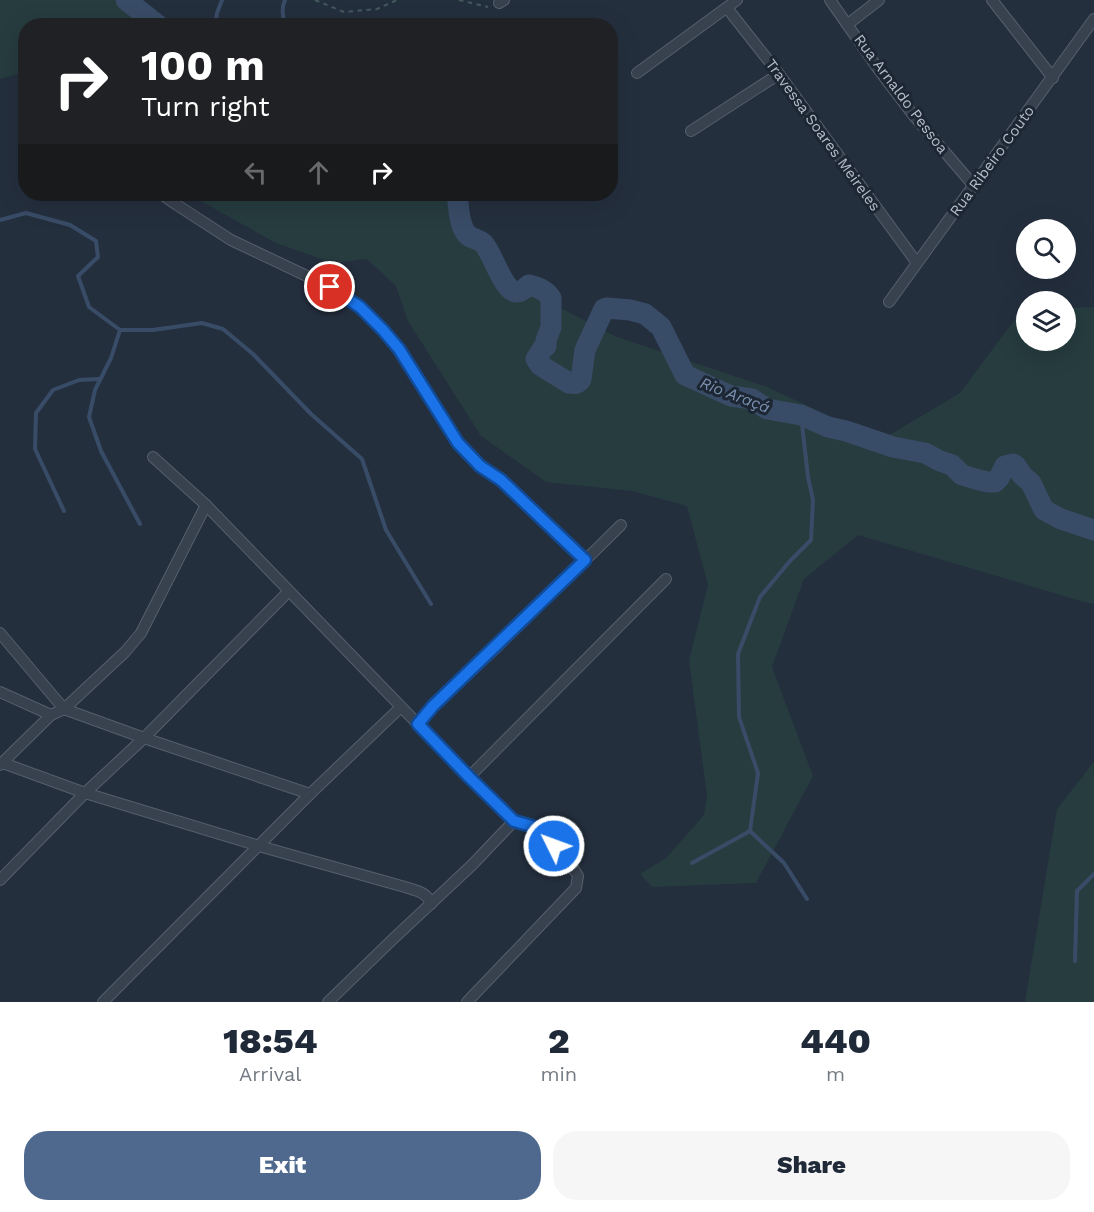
<!DOCTYPE html>
<meta charset="utf-8">
<style>
body{margin:0;font-family:"Work Sans",sans-serif;background:#f6f6f7;color:#1f2937;height:100vh;display:flex;flex-direction:column;font-size:22px;white-space:nowrap}
*{box-sizing:border-box;margin:0}
p{font-size:20px;color:#747a83}
.icon{flex:none;width:33px;height:33px;fill:none;stroke:currentColor;stroke-width:2;stroke-linecap:round;stroke-linejoin:round}
.map{position:relative;height:1002px;overflow:hidden}
.sheet{display:flex;flex-direction:column;background:#fff;flex:1}
.sheet>*{flex:none}
.hud{position:absolute;left:18px;top:18px;width:600px;height:183px;border-radius:24px;box-shadow:0 6px 24px #0002;background:#202124;color:#fff;overflow:hidden}
.fabs{position:absolute;left:1016px;top:219px;display:grid;gap:12px}
.fabs a{display:grid;place-items:center;width:60px;height:60px;border-radius:50%;background:#fff;box-shadow:0 6px 24px #0002;font-size:30px}
.pin{position:absolute;display:grid;place-items:center;width:51px;height:51px;color:#fff;margin:-26px;border:3px solid #fff;border-radius:50%;box-shadow:0 2px 6px #0007}
.me{position:absolute;width:66px;margin:-33px;rotate:312deg;stroke-linejoin:round;filter:drop-shadow(0 0 4px #0008)}
.turn{display:flex;align-items:center;gap:21px;height:126px;padding:0 24px;font-size:27px}
.turn .icon{width:78px;height:78px;stroke-width:2.5}
.turn b{display:block;font-size:42px;line-height:51px}
.lanes{display:flex;align-items:center;height:57px;padding:0 24px;background:#0003;justify-content:center;gap:30px;direction:ltr}
.lanes .off{opacity:.35}
.eta{display:flex;justify-content:space-evenly;align-items:center;height:102px;text-align:center}
.eta b{font-size:36px;font-weight:800;line-height:42px}
.button{display:flex;gap:12px;margin-top:auto;padding:12px 24px}
.button a{flex:1;height:69px;border-radius:24px;background:#4f688e;color:#fff;font-size:24px;font-weight:800;line-height:69px;text-align:center}
.button a+a{background:#f6f6f7;color:#1f2937}
.map>svg:first-child{display:block}
.green{fill:#263c3f}
.lines{fill:none;stroke-linecap:round;stroke-linejoin:round}
.stream{stroke:#394c67;stroke-width:4}
.river{stroke:#394c67;stroke-width:21}
.minor-casing{stroke:#565f6c;stroke-width:12}
.path{stroke:#44595c;stroke-width:2;stroke-dasharray:4.5 4.5;stroke-linecap:butt}
.minor{stroke:#38414e;stroke-width:10}
.route-casing{stroke:#114b97;stroke-width:15}
.route{stroke:#1a73e8;stroke-width:10}
.labels{text-anchor:middle;dominant-baseline:central;stroke-width:6;stroke-linejoin:round;paint-order:stroke}
.street-label{font-size:15px;fill:#b4bcc9;stroke:#1d2633}
.water-label{font-size:16px;font-style:italic;fill:#7c92b1;stroke:#1d2633}
</style>
<div class="map">
<svg width="1094" height="1002" viewBox="0 0 1094 1002">
<rect width="100%" height="100%" fill="#242f3e"/>
<g class="green">
<path d="M0,0H141L162,23L174,25L26,26L25,72L0,79Z"/>
<path d="M190,194H452L496,275L617,337L767,387L881,440L960,393L1021,311H1026V340H1065V308L1094,307V604L1081,601L858,535L804,579L772,667L813,776L756,883L652,887L640,874L666,858L704,815L707,796L689,660L708,585L687,506L632,491L546,482L481,436L408,321L396,286L367,259L333,263L276,243L197,199Z"/>
<path d="M1094,762V1002H1025L1057,809Z"/>
</g>
<g class="lines">
<g class="stream">
<path d="M215,26L217,13L222,0"/>
<path d="M285,26C283,17 281,8 285,0"/>
<path d="M0,220L26,213L70,225L96,241L98,257L78,276L89,307L120,330H153L202,323L223,329L253,354L311,414L362,459L386,530L431,604"/>
<path d="M120,330L111,358L95,390L89,417L101,451L140,524"/>
<path d="M64,511L35,449L36,413L53,390L79,380L100,379"/>
<path d="M750,831L784,863L807,899"/>
<path d="M692,863L750,831L758,773L739,717L738,654L760,597L790,561L811,540L813,500L808,477L801,415"/>
<path d="M1075,961L1077,891L1094,874"/>
</g>
<g class="river">
<path d="M126,0L159,26"/>
<path d="M457,194C459,206 458,219 464,230C468,239 477,238 483,243C493,253 503,292 517,292C522,292 525,288 529,285C538,287 546,290 551,298V327L546,340V346L543,348L536,359L540,365L569,383C575,384 578,384 581,379L585,350L604,309L607,308L630,310L645,314L661,327L685,375L731,396L752,399L767,409L801,415L828,427L846,431L893,447L925,453L940,461L952,465L962,475L979,480L988,482H995L999,478L1005,466L1013,464L1016,466L1022,475L1031,483L1044,510L1061,519L1094,530"/>
</g>
<g class="minor-casing">
<g id="minor">
<path d="M830,0L879,70L914,116L974,186"/>
<path d="M992,0L1053,78"/>
<path d="M499,3L504,0"/>
<path d="M727,8L779,74L917,263"/>
<path d="M848,24L879,0"/>
<path d="M637,73L737,0"/>
<path d="M691,131L779,74"/>
<path d="M161,194L177,205L231,240L330,287L360,307L399,349L458,443L480,466L501,480L585,560"/>
<path d="M889,302L1094,19"/>
<path d="M153,457L206,505L469,777L514,821L535,827L543,834L575,871L578,876L576,888L467,1002"/>
<path d="M0,633L64,709L144,738L310,794"/>
<path d="M0,692L51,715"/>
<path d="M418,724L433,706L498,646L621,525"/>
<path d="M3,763L85,793L259,846L405,887C417,891 427,892 431,904"/>
<path d="M0,765L51,715L64,709L125,652L141,633L206,505"/>
<path d="M469,777L666,579"/>
<path d="M0,880L85,793L144,738L289,591"/>
<path d="M103,1002L310,794L401,707"/>
<path d="M328,1002L392,940L472,865L514,821"/>
</g>
</g>
<g class="path">
<path d="M315,0L344,12L377,9L397,0"/>
<path d="M459,0L488,7"/>
</g>
<use href="#minor" class="minor"/>
</g>
<g class="lines">
<g class="route-casing">
<path id="route" d="M330,287L360,307L383,330L399,349L458,443L480,466L501,480L585,560L433,706L418,724L469,777L514,821L535,827L554,846"/>
</g>
<use href="#route" class="route"/>
</g>
<g class="labels">
<g class="street-label">
<text transform="translate(901 94) rotate(53)">Rua Arnaldo Pessoa</text>
<text transform="translate(823 135) rotate(54)">Travessa Soares Meireles</text>
<text transform="translate(992 161) rotate(-54)">Rua Ribeiro Couto</text>
</g>
<g class="water-label">
<text transform="translate(735 395) rotate(21)">Rio Araçá</text>
</g>
</g>
</svg>
<div class="fabs">
<a><svg class="icon" aria-label="search" viewBox="0 0 24 24"><circle cx="10" cy="10" r="6"/><path d="M15 15l6 6"/></svg></a>
<a><svg class="icon" aria-label="layers" viewBox="0 0 24 24"><path d="M12 4l9 5-9 5-9-5zM3 14l9 5 9-5"/></svg></a>
</div>
<div class="pin" style="left:330px;top:287px;background:#d93025"><svg class="icon" aria-label="arrive" viewBox="0 0 24 24"><path d="M6 21V4h12l-3 4 3 4H6"/></svg></div>
<svg class="me" style="left:554px;top:846px" viewBox="-20 -20 40 40"><circle r="17" fill="#1a73e8" stroke="#fff" stroke-width="3"/><path d="M0-11L8 9 0 5-8 9z" fill="#fff"/></svg>
<div class="hud">
<div class="turn"><svg class="icon" aria-label="right" viewBox="0 0 24 24"><path d="M7 20v-9h11M14 6l5 5-5 5"/></svg><div><b>100 m</b>Turn right</div></div>
<div class="lanes"><svg class="icon off" aria-label="left" viewBox="0 0 24 24"><path d="M17 20v-9H6M10 6l-5 5 5 5"/></svg><svg class="icon off" aria-label="ahead" viewBox="0 0 24 24"><path d="M12 20V5M6 11l6-6 6 6"/></svg><svg class="icon" aria-label="right" viewBox="0 0 24 24"><path d="M7 20v-9h11M14 6l5 5-5 5"/></svg></div>
</div>
</div>
<section class="sheet">
<div class="eta">
<div><b>18:54</b><p>Arrival</p></div>
<div><b>2</b><p>min</p></div>
<div><b>440</b><p>m</p></div>
</div>
<div class="button"><a>Exit</a><a>Share</a></div>
</section>
